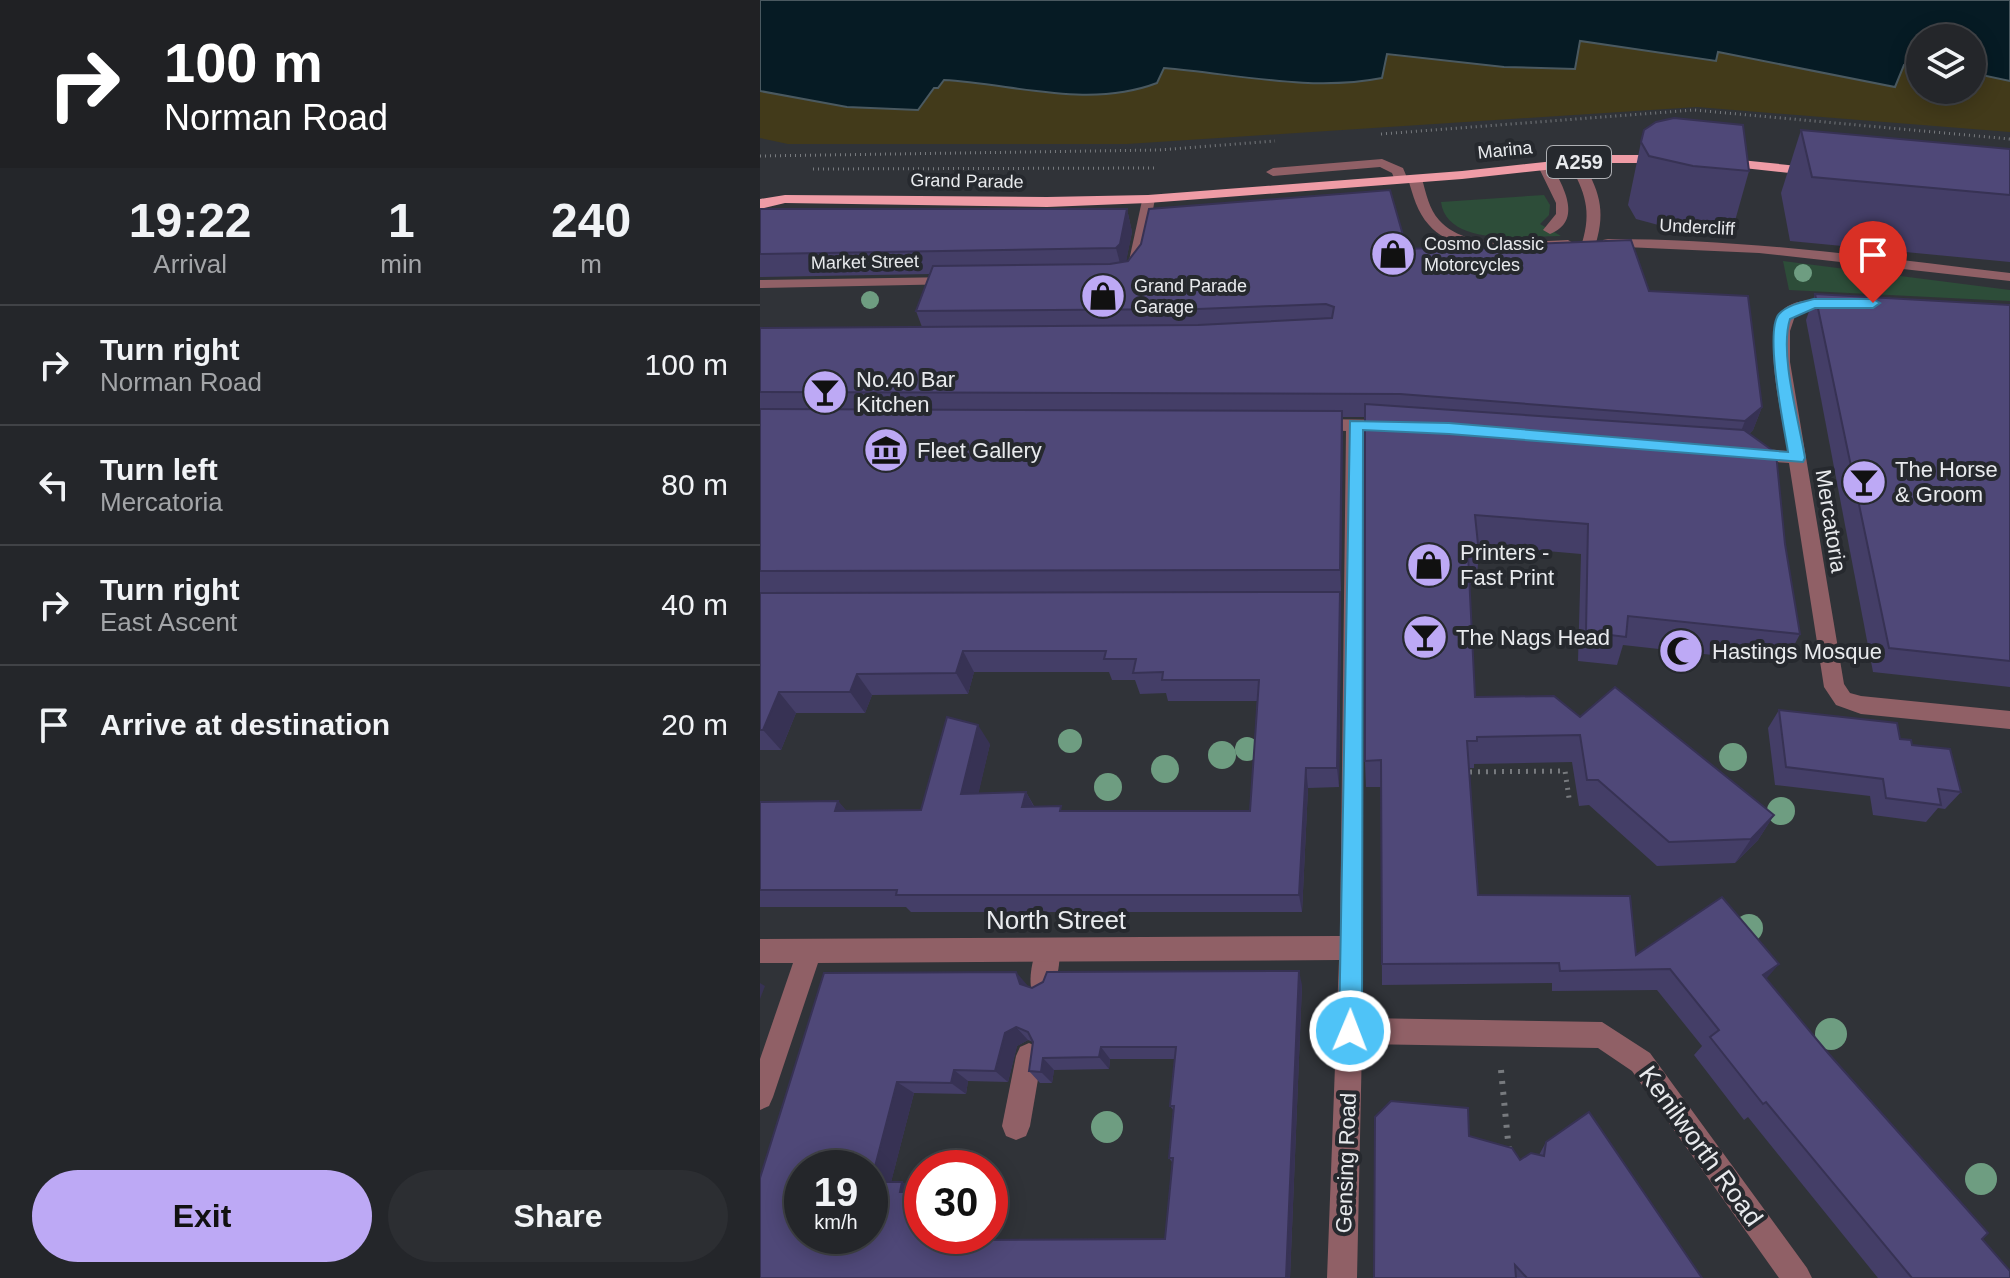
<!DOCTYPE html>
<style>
body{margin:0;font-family:Arial,sans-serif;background:#2c2e32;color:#f1f3f6;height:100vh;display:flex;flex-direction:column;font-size:30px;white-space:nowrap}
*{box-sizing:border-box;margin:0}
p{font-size:26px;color:#a3a5a8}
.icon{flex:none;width:44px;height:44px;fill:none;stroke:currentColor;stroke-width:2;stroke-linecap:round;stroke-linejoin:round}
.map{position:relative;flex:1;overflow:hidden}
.panel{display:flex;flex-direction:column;background:#24262a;width:760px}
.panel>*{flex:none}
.top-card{background:#202124;color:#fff;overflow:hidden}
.tools{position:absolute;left:1146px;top:24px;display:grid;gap:16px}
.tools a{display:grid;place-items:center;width:80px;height:80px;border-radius:50%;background:#24262a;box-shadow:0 4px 20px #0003,0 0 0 2px #414347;font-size:40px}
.speed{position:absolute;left:24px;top:1150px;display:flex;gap:16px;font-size:40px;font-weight:700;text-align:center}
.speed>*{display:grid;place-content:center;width:104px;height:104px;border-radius:50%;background:#24262a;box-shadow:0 4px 20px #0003,0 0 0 2px #414347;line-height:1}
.speed small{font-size:20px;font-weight:400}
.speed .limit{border:12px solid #d22;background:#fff;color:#111}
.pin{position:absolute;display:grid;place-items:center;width:68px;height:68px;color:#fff;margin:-82px -34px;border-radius:50% 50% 50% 0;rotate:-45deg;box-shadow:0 0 8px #0007}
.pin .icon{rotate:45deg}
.me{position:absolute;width:88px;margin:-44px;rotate:1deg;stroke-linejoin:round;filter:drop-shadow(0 0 6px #0008)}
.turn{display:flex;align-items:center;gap:28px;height:168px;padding:0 32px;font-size:36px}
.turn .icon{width:104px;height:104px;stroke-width:2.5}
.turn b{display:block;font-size:56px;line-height:68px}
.eta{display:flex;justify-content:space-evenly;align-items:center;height:136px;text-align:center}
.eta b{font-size:48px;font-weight:800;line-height:56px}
.action{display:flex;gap:16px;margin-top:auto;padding:16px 32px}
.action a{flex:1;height:92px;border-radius:48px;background:#bda9f5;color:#111;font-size:32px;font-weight:800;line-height:92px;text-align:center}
.action a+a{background:#2c2e32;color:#f1f3f6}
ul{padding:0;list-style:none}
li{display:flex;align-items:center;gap:24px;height:120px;padding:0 32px;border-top:2px solid #414347}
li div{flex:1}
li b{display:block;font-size:30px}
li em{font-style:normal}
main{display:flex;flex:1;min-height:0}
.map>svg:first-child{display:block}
.green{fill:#2d4d39}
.sand{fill:#423a1a;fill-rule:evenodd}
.water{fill:#061b24;stroke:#4a5960;stroke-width:2}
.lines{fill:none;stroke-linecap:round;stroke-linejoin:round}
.path-far2{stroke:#777a7e;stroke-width:3;stroke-dasharray:1 4;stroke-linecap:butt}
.path-far1{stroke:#777a7e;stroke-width:5;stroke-dasharray:2 6;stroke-linecap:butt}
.path{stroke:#777a7e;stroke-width:6;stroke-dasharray:3 8;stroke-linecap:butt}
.service{fill:#906066;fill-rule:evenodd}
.minor{fill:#906066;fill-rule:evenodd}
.trunk{fill:#ef9ca6;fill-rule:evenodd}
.tree{fill:#6e9d81}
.wall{fill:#443e67;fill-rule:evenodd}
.shaded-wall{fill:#373254}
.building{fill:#4f4878;stroke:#373254;stroke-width:2;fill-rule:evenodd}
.route{fill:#4fc3f7;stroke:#337fa1;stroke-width:2}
.labels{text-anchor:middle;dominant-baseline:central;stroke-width:8;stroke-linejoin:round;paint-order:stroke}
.far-street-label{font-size:18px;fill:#e8eaed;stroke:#26292e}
.far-poi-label{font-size:18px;fill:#e8eaed;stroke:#26292e;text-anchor:start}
.shield{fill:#26292e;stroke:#aeb0b4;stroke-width:2}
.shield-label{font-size:20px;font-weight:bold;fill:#e8eaed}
.poi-label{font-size:22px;fill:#e8eaed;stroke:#26292e;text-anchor:start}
.street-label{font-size:22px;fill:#e8eaed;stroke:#26292e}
.near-street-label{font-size:26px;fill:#e8eaed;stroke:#26292e}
</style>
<main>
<section class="panel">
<div class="top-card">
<div class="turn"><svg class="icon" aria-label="right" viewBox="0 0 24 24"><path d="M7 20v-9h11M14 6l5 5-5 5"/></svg><div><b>100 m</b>Norman Road</div></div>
</div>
<div class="eta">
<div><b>19:22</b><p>Arrival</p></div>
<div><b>1</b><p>min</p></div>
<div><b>240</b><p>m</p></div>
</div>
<ul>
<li><svg class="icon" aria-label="right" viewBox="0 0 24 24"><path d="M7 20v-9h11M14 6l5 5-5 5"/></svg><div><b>Turn right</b><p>Norman Road</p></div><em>100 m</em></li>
<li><svg class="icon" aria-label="left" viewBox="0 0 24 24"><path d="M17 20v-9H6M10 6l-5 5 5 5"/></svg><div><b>Turn left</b><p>Mercatoria</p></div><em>80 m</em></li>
<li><svg class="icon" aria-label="right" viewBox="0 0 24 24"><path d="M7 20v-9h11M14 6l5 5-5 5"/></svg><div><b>Turn right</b><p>East Ascent</p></div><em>40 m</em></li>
<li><svg class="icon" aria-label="arrive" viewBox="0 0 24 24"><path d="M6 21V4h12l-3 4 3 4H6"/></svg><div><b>Arrive at destination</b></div><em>20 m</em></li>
</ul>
<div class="action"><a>Exit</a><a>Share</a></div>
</section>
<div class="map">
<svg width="1250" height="1278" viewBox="0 0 1250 1278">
<rect width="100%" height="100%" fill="#303338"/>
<g class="green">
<path d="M784,195L790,205L789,215L780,224L801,236C769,236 687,248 681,202Z"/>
<path d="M1023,261L1250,290V301L1029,290Z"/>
</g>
<path class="sand" d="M0,0H942L1250,13V132L937,107L367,144H28L0,138ZM1160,38H1212V90H1160Z"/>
<path class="water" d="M0,0H1250V81L1212,73V38H1160V65H1144L1135,87L958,52L956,61L820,41L815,69L744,67L627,54L622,78C550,92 476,74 404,68L397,83C329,109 254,84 184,80L178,88H174L158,110L87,107L0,91Z"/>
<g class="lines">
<g class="path-far2">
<path d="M621,134L934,110L1250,139"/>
<path d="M0,156L399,150L515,141"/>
<path d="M53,169L395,168"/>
</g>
<path class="path-far1" d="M702,772L805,771L809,798"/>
<path class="path" d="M741,1070L749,1151"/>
<g class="service">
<path d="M622,159L643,168L648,180L646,183H636L632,173L620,167L513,176L506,172L513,168Z"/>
<path d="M780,163H790C803,185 824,221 790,234L783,230L796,214V203L778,166Z"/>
<path d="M288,938L297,942C303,956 297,980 291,995L282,999L273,995C267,980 273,957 279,942Z"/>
<path d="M269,1043L278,1047L282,1056L270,1126L266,1136L256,1140L246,1136L242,1126L256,1056L260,1047Z"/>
</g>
<g class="minor">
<path d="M811,160H821C839,189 846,210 836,243L829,247L822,243C832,211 825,192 809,163Z"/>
<path d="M650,176L662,179C666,193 669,209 679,220C707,252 770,241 808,240L815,244L808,248C768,249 697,258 669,225C657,212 653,195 648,179Z"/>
<path d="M383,196L395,199L381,270L374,274L367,270Z"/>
<path d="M848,239C983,239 1116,257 1250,273V281L999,253L843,246V240Z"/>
<path d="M194,277L201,281L199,284L0,288V280Z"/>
<path d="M1060,299L1078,298L1086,303C1072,314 1050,305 1035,316L1030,331V362L1084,684L1090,693L1101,696L1250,711V729L1101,714L1076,705L1064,687L1029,463L991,460L982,454L991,448L1028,451C1023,420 1000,332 1024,309C1033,301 1048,300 1060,299Z"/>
<path d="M556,419L632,420L640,426L632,432L603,431V1018L842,1022L890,1053L1047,1268L1052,1278H1019L872,1071L838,1048L602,1044L597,1278H567L579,960L58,963L13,1097L9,1106L0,1110V1059L33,963H0V939L580,936L586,431L550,429L548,425Z"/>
</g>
<g class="trunk">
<path d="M850,155H906L913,159L906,163H850L702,179L388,203L287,207L25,203L0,209V199L25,195L287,197L388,195L702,171Z"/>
<path d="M961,158L1058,168L1065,172L1058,176L956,165V159Z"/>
</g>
</g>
<g class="tree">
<circle cx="1043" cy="273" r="9"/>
<circle cx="110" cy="300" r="9"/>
<circle cx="310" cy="741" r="12"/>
<circle cx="487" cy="749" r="12"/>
<circle cx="462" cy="755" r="14"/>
<circle cx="973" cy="757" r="14"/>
<circle cx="405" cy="769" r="14"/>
<circle cx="348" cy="787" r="14"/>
<circle cx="1021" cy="811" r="14"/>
<circle cx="989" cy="928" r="14"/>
<circle cx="1071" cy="1034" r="16"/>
<circle cx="347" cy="1127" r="16"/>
<circle cx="1221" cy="1179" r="16"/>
</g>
<g class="wall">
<path d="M1041,130L1250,149V262L1030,241L1021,193Z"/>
<path d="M881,142L989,171L971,235L917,230L876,219L868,205Z"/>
<path d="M0,209H367L372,232L366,261L647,249L889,291L1002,407L993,430L989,434L1025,544L1040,634L1025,663L863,645L857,665L818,661L821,554L718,545L719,554L716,584H709L715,697L820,717L1014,815L998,840L975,863L897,866L829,805L819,806L812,762L714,764V768H709L718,895L876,955L1006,979L1222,1239L1250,1278H1118L988,1117L984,1120L934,1055L942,1046L897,990L792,991V983L622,985L621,787H606L605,761V417H582L581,592L0,593V328L162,327L156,311L170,274L0,277Z"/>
<path d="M1055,294L1250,305V687L1113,672L1046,320Z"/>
<path d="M580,592L581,614L579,787L548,788L542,912H151L146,907H0V802L78,801L86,811L161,810L230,744L218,794L266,792L274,806L303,811H490L497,701H408L406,693L380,694L375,680H352L349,672H214L208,694L112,695L105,713H36L21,750H0V593Z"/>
<path d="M1019,710L1140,739L1152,745L1201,792L1185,809L1178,808L1166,822L1113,815L1110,796L1015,785L1008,728Z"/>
<path d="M542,985L530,1278H0V1178L268,987L272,988ZM268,1040L273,1042L269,1071L280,1083H292L294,1070L349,1069L350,1059H415L410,1106L414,1111L409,1158L412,1162L405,1239L224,1240L159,1192V1190L131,1182L154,1093L206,1094L208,1081L248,1082L257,1046Z"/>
<path d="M709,1136L760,1160L779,1155L786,1142L942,1278H614Z"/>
</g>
<g class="shaded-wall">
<path d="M367,209L372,232L365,267L362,271L356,248Z"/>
<path d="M1002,407L993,430L976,444L985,421Z"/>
<path d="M582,411L583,434L581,592L580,570Z"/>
<path d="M580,592L581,614L579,787L577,768Z"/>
<path d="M203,651L214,672L208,694L196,673Z"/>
<path d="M97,674L112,695L105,713L90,692Z"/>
<path d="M19,692L36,713L21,750L3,730Z"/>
<path d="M218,725L230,744L214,813L201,794Z"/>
<path d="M546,768L548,788L542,912L539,895Z"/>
<path d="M266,792L276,811L262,807Z"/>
<path d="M78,801L95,820L75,811Z"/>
<path d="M1014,815L998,840L975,863L991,839Z"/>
<path d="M1019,964L1001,985L1003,975Z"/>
<path d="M539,971L542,985L530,1278H526Z"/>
<path d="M256,972L268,986L272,998L260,984Z"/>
<path d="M0,983L5,986L0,999Z"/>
<path d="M256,1027L268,1040L257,1046L248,1082L235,1071L245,1033Z"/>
<path d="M341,1047L350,1059L349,1069L339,1057Z"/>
<path d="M283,1058L294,1070L292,1083L281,1072Z"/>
<path d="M194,1070L208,1081L206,1094L191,1083Z"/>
<path d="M137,1082L154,1093L129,1190L111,1182Z"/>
<path d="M142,1182L159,1190L157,1201L140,1192Z"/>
<path d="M209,1236H225L223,1247L208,1240Z"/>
</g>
<g class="building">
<path d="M914,118L983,125L989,171L933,166L889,156L881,142L884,130L896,122Z"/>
<path d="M1041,130L1250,149V195L1052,177Z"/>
<path d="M630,190L647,249L871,240L889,291L988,296L1002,407L985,421L640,394L0,392V328L438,325L572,318L574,307L566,304L438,309L156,311L173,266L350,264L368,261L381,244L389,209Z"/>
<path d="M0,209H367L360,244L356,248L0,254Z"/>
<path d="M1055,294L1250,305V661L1129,648Z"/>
<path d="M605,404L984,430L1016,453L1025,544L1040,634L868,616L866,637L826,632L828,524L715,515L719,554H708L715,697L794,696L820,717L855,687L1014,815L991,839L909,842L838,780H827L820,735L717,737V741H707L718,895L870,896L876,955L962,897L1019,964L1003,975L1068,1053L1228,1233L1222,1239L1250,1271V1278H1152L1006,1102L1003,1104L950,1037L959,1030L910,969L800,971L799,963L622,964L621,760L605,761Z"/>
<path d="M0,409L582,411L580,570L0,571Z"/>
<path d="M580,592L577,768H546L539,895H136L137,890H0V802L78,801L75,811L161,810L187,717L218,725L201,794L266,792L262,807L301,806L300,811H490L499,680H402L403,672L373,673L376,659H344L346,651H203L196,673L97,674L90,692H19L3,730H0V593Z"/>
<path d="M1019,710L1137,723L1140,739L1151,740L1152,745L1190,749L1201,792L1178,789L1181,805L1126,798L1123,779L1026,767Z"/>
<path d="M539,971L526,1278H0V1178L64,973L256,972L260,984L272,988L283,982L287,972ZM256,1027L268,1032L273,1042L269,1071L281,1072L283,1058L339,1057L341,1047H416L410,1106H414L409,1158H413L405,1239L208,1240L209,1236H162V1192H140L142,1182H111L137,1082L191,1083L194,1070L235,1071L245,1033ZM42,1168H110V1236H42Z"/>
<path d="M631,1101L708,1108L709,1136L752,1148L760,1160L771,1153L784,1156L786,1142L829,1112L942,1278H767L755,1265L756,1278H614L615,1117Z"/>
</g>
<path class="route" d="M1054,299H1113L1120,303L1113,308H1055L1030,319C1019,354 1039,420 1045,458L1043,462L689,434L603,430L602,1031L598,1039L590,1043L582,1039L579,1031L590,421L689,423L1028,452C1024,427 1004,331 1019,314C1027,305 1042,302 1054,299Z"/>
<defs>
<g id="shop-disc" transform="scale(2.3)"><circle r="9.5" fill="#bda9f5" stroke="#26292e"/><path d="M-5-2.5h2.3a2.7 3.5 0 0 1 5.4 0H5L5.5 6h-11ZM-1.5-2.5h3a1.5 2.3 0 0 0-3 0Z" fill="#111"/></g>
<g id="bar-disc" transform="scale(2.3)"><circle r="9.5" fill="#bda9f5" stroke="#26292e"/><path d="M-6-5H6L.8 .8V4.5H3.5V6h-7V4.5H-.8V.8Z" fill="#111"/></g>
<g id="museum-disc" transform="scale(2.3)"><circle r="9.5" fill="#bda9f5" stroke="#26292e"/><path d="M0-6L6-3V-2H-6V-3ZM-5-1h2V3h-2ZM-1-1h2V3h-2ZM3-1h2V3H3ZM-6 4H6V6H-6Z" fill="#111"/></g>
<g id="mosque-disc" transform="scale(2.3)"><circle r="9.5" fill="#bda9f5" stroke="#26292e"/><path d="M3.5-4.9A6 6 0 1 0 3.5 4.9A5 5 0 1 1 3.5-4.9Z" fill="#111"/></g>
</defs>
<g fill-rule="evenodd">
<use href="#shop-disc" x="633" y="254"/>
<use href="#shop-disc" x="343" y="296"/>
<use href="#bar-disc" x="65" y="392"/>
<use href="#museum-disc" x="126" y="450"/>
<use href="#bar-disc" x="1104" y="482"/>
<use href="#shop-disc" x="669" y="565"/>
<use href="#bar-disc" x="665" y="637"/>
<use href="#mosque-disc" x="921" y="651"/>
</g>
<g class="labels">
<g class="far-street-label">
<text transform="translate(745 150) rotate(-6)">Marina</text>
<text transform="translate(207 181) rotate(1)">Grand Parade</text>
<text transform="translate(937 227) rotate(3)">Undercliff</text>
<text transform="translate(105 262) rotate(-1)">Market Street</text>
</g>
<g class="far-poi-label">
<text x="664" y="244">Cosmo Classic<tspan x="664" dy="21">Motorcycles</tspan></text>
<text x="374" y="286">Grand Parade<tspan x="374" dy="21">Garage</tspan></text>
</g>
<rect class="shield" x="787" y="146" width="64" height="32" rx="6"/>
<g class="shield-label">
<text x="819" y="162">A259</text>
</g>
<g class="poi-label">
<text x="96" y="379">No.40 Bar<tspan x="96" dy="25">Kitchen</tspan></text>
<text x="157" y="450">Fleet Gallery</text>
<text x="1135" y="469">The Horse<tspan x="1135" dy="25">&amp; Groom</tspan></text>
<text x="700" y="552">Printers -<tspan x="700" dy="25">Fast Print</tspan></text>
<text x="696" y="637">The Nags Head</text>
<text x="952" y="651">Hastings Mosque</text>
</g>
<g class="street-label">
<text transform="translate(1071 521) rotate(81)">Mercatoria</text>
<text transform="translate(586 1163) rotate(-88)">Gensing Road</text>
</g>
<g class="near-street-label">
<text x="296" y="920">North Street</text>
<text transform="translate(941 1146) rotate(54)">Kenilworth Road</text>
</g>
</g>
</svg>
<div class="tools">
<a><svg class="icon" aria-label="layers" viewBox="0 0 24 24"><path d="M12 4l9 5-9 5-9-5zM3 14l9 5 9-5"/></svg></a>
</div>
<div class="speed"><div>19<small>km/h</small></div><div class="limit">30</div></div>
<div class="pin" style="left:1113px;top:303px;background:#d93025"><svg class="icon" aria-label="arrive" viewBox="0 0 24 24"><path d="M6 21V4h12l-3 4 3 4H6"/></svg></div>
<svg class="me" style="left:590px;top:1031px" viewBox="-20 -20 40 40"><circle r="17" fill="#4fc3f7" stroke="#fff" stroke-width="3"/><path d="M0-11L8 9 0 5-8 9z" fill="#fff"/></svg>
</div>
</main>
